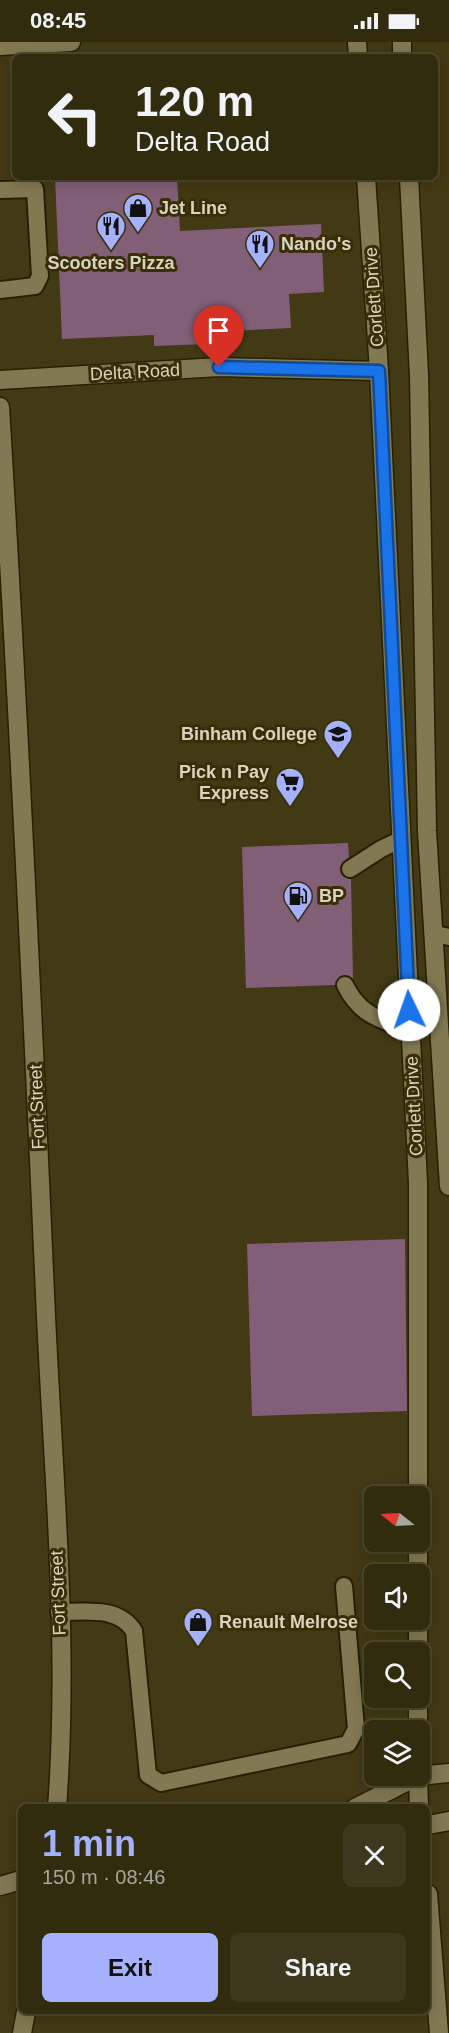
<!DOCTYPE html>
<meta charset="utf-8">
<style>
body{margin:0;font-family:Arial,sans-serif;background:#3d381d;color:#f1f3f6;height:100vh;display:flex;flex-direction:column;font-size:22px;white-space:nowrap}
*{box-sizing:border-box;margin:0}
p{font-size:20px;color:#a8a79e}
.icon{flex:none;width:33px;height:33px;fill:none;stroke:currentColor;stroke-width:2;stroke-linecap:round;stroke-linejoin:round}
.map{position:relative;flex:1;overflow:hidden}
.side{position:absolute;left:18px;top:1762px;width:412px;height:210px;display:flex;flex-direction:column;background:#322c0f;border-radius:9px;box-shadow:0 3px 15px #0003,0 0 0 2px #4d482f}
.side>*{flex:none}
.hud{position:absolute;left:12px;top:12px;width:426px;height:126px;border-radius:9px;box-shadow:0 3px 15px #0003,0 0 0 2px #4d482f;background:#322c0f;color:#f1f3f6;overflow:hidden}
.needle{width:39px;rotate:288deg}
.fabs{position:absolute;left:364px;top:1444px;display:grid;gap:12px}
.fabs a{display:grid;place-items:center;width:66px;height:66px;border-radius:9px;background:#322c0f;box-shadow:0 3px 15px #0003,0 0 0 2px #4d482f;font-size:30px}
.pin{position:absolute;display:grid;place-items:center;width:51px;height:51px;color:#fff;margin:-62px -26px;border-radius:50% 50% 50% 0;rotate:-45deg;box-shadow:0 0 6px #0007}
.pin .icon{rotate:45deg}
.me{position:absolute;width:66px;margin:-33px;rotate:357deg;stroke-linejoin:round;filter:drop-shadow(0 0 4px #0008)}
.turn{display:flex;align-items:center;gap:21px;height:126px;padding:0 24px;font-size:27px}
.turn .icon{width:78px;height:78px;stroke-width:2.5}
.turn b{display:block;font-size:42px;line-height:51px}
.round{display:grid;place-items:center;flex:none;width:63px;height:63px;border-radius:9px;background:#3d381d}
.summary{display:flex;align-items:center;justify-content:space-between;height:102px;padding:0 24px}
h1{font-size:36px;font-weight:800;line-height:45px;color:#a5b1fc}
.action{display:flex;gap:12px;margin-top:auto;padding:12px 24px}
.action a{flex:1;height:69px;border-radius:9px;background:#a5b1fc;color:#111;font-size:24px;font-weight:800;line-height:69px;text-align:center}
.action a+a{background:#3d381d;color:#f1f3f6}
.status{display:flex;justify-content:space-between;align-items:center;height:42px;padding:0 30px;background:#322c0f;direction:ltr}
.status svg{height:16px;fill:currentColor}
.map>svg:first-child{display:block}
.building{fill:#815f77}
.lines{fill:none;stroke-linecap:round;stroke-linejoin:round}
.lane-casing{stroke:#272104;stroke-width:20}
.street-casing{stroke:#272104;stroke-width:21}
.secondary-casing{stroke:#272104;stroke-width:21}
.lane{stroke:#827952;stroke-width:16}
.street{stroke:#827952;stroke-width:18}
.secondary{stroke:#827952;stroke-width:18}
.route-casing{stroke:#114b97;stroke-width:15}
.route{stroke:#1a73e8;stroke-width:10}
.labels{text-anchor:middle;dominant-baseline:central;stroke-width:6;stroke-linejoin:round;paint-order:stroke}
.poi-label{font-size:18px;font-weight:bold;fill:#d9d4bf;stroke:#382f08;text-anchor:start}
.street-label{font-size:18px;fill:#d9d4bf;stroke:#382f08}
</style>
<div class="status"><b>08:45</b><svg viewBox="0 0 49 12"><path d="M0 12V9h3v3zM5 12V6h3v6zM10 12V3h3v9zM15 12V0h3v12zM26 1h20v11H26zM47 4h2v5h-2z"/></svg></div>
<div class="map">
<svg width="449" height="1991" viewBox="0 0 449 1991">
<rect width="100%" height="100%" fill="#423a14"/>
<g class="building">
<path d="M55,135H177L180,189L321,182L324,250L289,252L291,286L205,290L206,302L154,304V293L62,297Z"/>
<path d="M348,801L349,815L341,822L340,827L342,833L351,837L353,936L340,934L335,943L246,946L242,805Z"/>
<path d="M405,1197L407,1369L252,1374L247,1202Z"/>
</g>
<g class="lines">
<g class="lane-casing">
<g id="lane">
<path d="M0,148L35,147L40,234L35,244L0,248"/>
<path d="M350,827L381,807L400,798"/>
<path d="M435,892L449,895"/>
<path d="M345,943C360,974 380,977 410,989"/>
<path d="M59,1570C86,1570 118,1564 134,1589L148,1733L161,1741L348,1702L356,1687L344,1544"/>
</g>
</g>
<g class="street-casing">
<g id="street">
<path d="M0,4L71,0"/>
<path d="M0,338L219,325L379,329"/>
<path d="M0,365C18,661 32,956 45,1252C52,1422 70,1595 57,1766"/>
<path d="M355,1766L418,1734"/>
<path d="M0,1844L21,1838"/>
<path d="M22,1991L26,1970"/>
</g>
</g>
<g class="secondary-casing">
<g id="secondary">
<path d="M357,0L358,15"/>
<path d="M402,0V15"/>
<path d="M366,135L379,329L418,1142V1455"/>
<path d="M409,135L419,333L427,789L449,1144"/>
<path d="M418,1500V1533"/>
<path d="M418,1578V1611"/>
<path d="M418,1656V1689"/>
<path d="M418,1734L419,1766"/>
<path d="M418,1734L449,1731"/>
<path d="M428,1783L449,1779"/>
<path d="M428,1852L439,1991"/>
</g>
</g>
<use href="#lane" class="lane"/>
<use href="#street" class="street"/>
<use href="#secondary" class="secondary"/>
</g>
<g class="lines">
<g class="route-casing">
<path id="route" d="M219,325L379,329L409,968"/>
</g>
<use href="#route" class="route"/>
</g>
<defs>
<g id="shop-pin" transform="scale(1.5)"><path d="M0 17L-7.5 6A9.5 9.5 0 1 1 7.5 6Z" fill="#a5b1fc" stroke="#382f08"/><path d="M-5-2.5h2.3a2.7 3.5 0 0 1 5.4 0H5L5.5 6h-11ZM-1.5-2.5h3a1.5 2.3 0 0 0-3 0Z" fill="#111"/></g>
<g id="restaurant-pin" transform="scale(1.5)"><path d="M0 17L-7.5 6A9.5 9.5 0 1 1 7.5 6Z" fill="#a5b1fc" stroke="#382f08"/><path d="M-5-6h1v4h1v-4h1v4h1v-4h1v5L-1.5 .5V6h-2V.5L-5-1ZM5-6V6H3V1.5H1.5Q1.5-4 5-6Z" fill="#111"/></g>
<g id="school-pin" transform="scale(1.5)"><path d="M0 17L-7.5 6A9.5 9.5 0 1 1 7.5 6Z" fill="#a5b1fc" stroke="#382f08"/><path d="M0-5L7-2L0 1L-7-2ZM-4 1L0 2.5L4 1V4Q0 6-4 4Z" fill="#111"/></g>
<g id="supermarket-pin" transform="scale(1.5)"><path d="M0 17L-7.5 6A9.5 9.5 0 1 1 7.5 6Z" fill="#a5b1fc" stroke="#382f08"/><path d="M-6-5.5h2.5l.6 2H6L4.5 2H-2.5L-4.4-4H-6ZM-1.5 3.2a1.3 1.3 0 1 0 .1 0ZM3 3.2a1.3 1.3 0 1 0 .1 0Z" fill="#111"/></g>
<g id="fuel-pin" transform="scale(1.5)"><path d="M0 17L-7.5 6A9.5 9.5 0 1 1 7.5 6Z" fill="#a5b1fc" stroke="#382f08"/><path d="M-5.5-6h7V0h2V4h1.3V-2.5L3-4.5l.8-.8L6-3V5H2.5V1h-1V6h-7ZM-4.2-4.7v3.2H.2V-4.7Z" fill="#111"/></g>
</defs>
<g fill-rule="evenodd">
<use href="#shop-pin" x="138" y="166"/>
<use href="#restaurant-pin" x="111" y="184"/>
<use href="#restaurant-pin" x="260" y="202"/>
<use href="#school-pin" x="338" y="692"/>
<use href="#supermarket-pin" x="290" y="740"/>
<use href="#fuel-pin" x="298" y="854"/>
<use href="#shop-pin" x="198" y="1580"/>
</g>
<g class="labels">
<g class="poi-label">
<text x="159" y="166">Jet Line</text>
<text x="281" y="202">Nando's</text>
<text x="111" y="221" text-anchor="middle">Scooters Pizza</text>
<text x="317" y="692" text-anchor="end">Binham College</text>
<text x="269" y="730" text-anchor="end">Pick n Pay<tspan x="269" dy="21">Express</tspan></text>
<text x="319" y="854">BP</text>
<text x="219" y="1580">Renault Melrose</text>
</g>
<g class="street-label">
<text transform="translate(374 255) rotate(-94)">Corlett Drive</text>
<text transform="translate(135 330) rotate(-3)">Delta Road</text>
<text transform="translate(414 1064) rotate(-93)">Corlett Drive</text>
<text transform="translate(37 1065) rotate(-92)">Fort Street</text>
<text transform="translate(58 1551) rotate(-92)">Fort Street</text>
</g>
</g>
</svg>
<div class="fabs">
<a><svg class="needle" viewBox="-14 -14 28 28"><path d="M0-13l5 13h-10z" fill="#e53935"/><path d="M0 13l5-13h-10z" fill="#a8a79e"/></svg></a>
<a><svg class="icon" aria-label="sound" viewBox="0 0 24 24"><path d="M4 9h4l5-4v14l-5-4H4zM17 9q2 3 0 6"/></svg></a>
<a><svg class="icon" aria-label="search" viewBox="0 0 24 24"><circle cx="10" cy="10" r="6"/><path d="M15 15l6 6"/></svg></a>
<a><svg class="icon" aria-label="layers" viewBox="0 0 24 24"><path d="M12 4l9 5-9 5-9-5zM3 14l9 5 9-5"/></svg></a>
</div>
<div class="pin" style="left:219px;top:325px;background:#d93025"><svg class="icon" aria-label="arrive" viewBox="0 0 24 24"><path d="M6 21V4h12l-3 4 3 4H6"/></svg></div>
<svg class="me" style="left:409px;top:968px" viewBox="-20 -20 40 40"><circle r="19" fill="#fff"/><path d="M0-13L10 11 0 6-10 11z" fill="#1a73e8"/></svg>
<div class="hud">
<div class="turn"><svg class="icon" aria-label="left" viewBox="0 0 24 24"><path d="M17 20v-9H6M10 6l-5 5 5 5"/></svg><div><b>120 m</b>Delta Road</div></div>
</div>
<section class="side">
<div class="summary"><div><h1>1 min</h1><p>150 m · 08:46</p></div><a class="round"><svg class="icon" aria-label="close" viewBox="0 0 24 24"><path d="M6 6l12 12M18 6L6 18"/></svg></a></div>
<div class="action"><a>Exit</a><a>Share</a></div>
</section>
</div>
